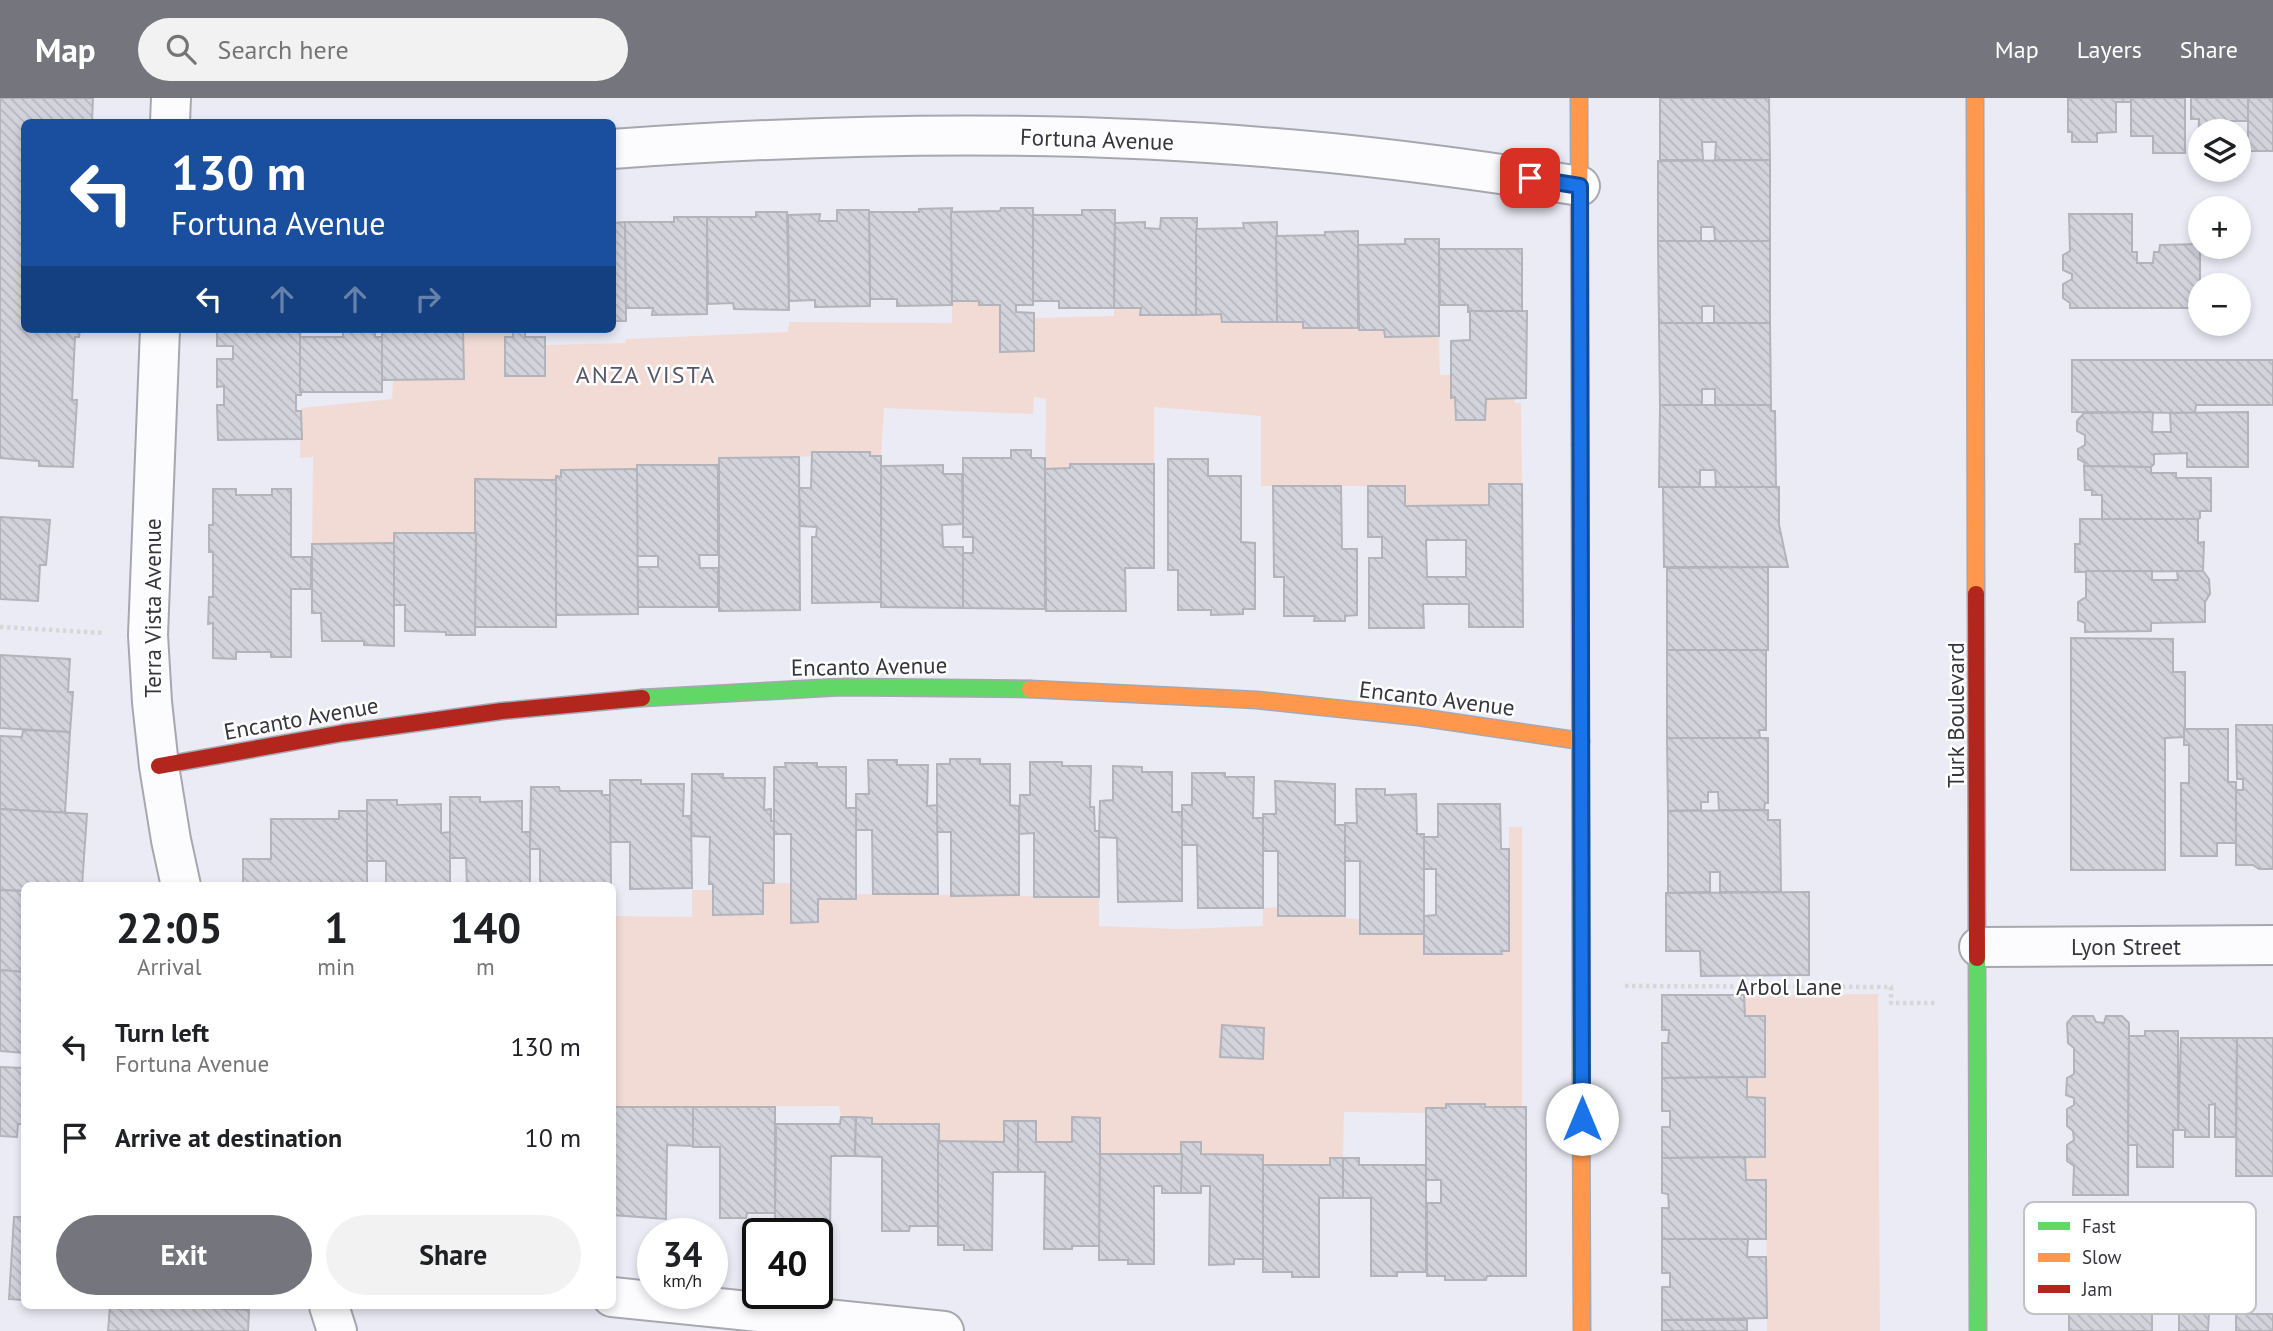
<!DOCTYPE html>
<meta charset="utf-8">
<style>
body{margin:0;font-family:"PT Sans",sans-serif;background:#f2f2f2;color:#202124;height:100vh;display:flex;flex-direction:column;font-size:26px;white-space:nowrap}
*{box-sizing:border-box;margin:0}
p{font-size:23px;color:#757577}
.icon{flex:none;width:38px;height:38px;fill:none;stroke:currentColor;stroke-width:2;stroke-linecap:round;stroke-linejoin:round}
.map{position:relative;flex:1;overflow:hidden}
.drawer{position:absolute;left:21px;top:784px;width:595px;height:427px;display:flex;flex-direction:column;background:#fff;border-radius:10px;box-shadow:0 4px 10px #0003}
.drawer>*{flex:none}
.hud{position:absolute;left:21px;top:21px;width:595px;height:214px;border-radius:10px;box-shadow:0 4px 10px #0003;background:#1a4fa0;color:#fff;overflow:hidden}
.fabs{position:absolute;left:2188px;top:21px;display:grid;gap:14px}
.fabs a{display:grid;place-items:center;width:63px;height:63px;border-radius:50%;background:#fff;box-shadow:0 4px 10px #0003;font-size:35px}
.speed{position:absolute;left:637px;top:1120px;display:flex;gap:14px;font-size:35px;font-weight:700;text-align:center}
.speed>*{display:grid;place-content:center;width:91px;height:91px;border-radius:50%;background:#fff;box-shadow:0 4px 10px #0003;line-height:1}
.speed small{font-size:18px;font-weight:400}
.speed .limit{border:4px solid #111;border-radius:10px;background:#fff;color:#111}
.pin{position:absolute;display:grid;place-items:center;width:60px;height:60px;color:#fff;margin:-30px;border-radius:14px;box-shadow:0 4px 10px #0006}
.me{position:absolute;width:77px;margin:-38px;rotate:0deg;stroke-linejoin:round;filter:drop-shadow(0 0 5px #0008)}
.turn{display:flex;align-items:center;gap:24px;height:147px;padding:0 35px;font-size:32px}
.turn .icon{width:91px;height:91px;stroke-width:2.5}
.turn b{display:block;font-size:49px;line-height:60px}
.lanes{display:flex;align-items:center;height:66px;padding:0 35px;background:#0003;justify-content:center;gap:35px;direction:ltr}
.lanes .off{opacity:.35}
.eta{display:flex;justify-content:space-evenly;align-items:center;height:119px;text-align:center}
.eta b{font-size:42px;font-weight:800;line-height:49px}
.primary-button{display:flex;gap:14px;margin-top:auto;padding:14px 35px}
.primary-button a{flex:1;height:80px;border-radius:42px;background:#75757e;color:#fff;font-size:28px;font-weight:800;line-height:80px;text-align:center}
.primary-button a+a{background:#f2f2f2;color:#202124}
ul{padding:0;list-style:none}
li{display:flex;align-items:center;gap:21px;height:91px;padding:0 35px}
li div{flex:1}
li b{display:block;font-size:26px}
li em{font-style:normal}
header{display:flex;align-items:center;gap:42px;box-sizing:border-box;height:98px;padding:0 35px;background:#75757e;color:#fff}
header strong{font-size:33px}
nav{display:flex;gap:38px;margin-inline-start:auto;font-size:24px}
.search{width:490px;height:63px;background:#f2f2f2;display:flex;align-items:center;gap:18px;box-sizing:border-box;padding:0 24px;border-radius:38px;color:#757577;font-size:26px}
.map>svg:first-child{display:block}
.garden{fill:#f3dbd5}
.building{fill:url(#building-back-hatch);stroke:#b2b3bb;stroke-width:2;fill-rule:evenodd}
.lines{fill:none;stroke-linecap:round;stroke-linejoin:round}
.street-casing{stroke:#a7a7b0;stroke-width:42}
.fast-casing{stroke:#a7a7b0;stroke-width:19}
.slow-casing{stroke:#a7a7b0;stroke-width:19}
.jam-casing{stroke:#a7a7b0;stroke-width:19}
.path{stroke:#d7d7da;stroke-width:4.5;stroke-dasharray:3.5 3.5;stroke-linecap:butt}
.street{stroke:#fcfcfe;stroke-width:38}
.fast{stroke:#63d668;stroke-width:16}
.slow{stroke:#ff974d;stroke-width:16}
.jam{stroke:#b3261e;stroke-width:16}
.route-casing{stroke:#114b97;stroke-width:18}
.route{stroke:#1a73e8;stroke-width:12}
.labels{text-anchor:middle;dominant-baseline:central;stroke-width:5;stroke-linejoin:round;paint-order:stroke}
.street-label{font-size:23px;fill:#35353d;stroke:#fff}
.neighbourhood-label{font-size:24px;letter-spacing:2px;fill:#555667;stroke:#fff}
.key{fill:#fff;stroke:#c2c2c5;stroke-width:2}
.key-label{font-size:19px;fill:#35353d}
</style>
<header>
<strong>Map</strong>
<div class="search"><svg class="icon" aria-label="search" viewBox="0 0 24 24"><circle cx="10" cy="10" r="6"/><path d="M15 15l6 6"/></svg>Search here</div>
<nav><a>Map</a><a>Layers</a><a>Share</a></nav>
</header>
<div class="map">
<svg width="2273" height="1233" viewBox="0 0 2273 1233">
<defs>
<pattern id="building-back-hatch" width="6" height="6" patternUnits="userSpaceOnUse" patternTransform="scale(1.75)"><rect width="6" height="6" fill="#d3d3dc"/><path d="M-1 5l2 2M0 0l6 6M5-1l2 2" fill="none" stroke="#b6b6be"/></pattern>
</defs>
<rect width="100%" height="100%" fill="#ebebf6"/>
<g class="garden">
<path d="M952,203H979V207H1000L1001,254L1034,253V220L1114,218V210H1141V217L1221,216L1222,224H1303L1304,230L1384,232L1385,239L1439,238L1440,277H1451V299H1455L1456,321L1485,322L1486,301L1514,300L1515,305H1521L1522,386H1489V407L1405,408L1404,388H1261V318L1154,309V366H1070V370L1045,371L1046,301L1034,299L1033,316L884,310L881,358H870L869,354H812V358L799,359L719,360L718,367H637V371L561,372V379H557L556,382L476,381V435H394V445L312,446L313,359L300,360L301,310L392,301L393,281H464L463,231H513V239L505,240V278H545V247L625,245L626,241L788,234L789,224L952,225Z"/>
<path d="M1509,729H1522V1008L1485,1009V1006H1446V1010H1426V1015L1344,1014L1343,1060H1330V1067H1263V1057L1201,1056V1044L1182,1056H1100V1020L1072,1019V1044H1036L1035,1023H1004V1044L938,1043V1026H872V1020L841,1019L839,1008L613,1009V818L692,819V792H713V816H763V785H791L792,825L818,824V801H856L857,796L1099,799V828L1182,831L1263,828V810L1279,809V818H1345L1346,820L1360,821V836H1424V856H1501V853L1509,852Z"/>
<path d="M1878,896L1880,1233H1767L1766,1082H1746L1745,1059H1765V1000L1747,999V979H1765V918H1745L1744,897Z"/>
</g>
<g class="building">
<path d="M0,0H93L92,24H24V231H80L79,239H75L72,302H77L73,369L39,368V363L0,360Z"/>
<path d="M1660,0H1769L1770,62H1715L1716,44H1702L1703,62H1660Z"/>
<path d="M2068,0H2131V4H2116V34L2097,35V44H2072V34H2068Z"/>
<path d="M2131,0H2185V55H2153V38H2131Z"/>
<path d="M2191,0H2248V23H2231V33H2200L2198,48L2199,21H2191Z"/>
<rect x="2248" y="0" width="25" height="53"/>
<path d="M1770,62V143H1715L1714,129H1701V143H1658V63Z"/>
<path d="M952,110V207L897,208V201H870L869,114H919V111Z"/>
<path d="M1001,110H1033V207H1016V214L1034,215V253L1000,254V207H979V203H952L951,114L1000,113Z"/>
<path d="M837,112H869L870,208L815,209V202L789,203L788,117L820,116L819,123H837Z"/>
<path d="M1082,112H1115L1114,210H1059V203H1033V117H1082Z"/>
<path d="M756,114H787L789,212L734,211L733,205L708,206L707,119H756Z"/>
<path d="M2069,116H2132V154H2137V165H2153L2154,154H2159L2160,147L2200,146V210H2070V205L2063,200V186L2072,181V176L2063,172V157L2070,153Z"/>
<path d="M674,119H707V216L652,217L653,210H625V124H674Z"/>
<path d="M1161,120H1197L1196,217H1140L1141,210H1114L1115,125L1145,124V130L1160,131Z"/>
<path d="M625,124L626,223H612V125Z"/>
<path d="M1277,124V224H1222L1221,216L1196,217V131L1244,130L1243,125Z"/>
<path d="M1358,133V230H1303V224H1277L1276,138L1325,137V134Z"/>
<path d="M1405,141H1439V238L1385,239L1384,232H1359L1358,147L1405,146Z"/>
<path d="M1658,143H1770V225H1714V208H1702V225H1659Z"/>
<path d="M1439,151H1522V213L1468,214V207H1440Z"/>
<path d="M1470,213H1527L1526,300L1486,301L1485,322H1456L1455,299L1451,300V243L1470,242Z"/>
<path d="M1659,225H1770L1771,307H1715V291H1702V307H1660Z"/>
<path d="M217,231H300L301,297H296V313H301L302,341L218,342L217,307H224V288L217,289V261H233V248H217Z"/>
<path d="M343,231H375V239H382V294H300V239H343Z"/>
<path d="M382,231H463L464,281L382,282Z"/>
<path d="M513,231H525V239H545V278H505V239H513Z"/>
<path d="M2072,262H2273V307H2196L2195,315L2072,314Z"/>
<path d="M1660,307H1771V313H1775L1776,389H1716L1715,372H1700V389H1659Z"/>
<path d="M2153,314L2152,334H2171L2170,315L2248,314V369H2187V355L2154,356V366L2151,369L2084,368L2085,365L2078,361V351L2085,347V337L2077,333V323L2084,315Z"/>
<path d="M1011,352H1031V360H1045V511L963,510V455H973V439H963V360H1011Z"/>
<path d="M812,354H870V358H881L882,504L812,505V439H816L817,429L800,428L799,390H811Z"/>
<path d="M799,359L800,512L719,513V360Z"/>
<path d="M1168,361H1208V378H1241V444L1255,445V511H1243V516L1211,517V512H1178V472H1168Z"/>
<path d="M1070,366H1154V470H1125L1126,513H1046L1045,371L1070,370Z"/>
<path d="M637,367H718V457H699L700,470H718V509H637V469H658V458H637Z"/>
<path d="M943,367V376H962L963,426L942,427L943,449H963V510L881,509V368Z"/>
<path d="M2084,368L2151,369V375H2176V380H2211V413H2200V420L2198,421H2102V397H2092V392H2085Z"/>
<path d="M637,371L638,516L556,517V378L561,379V372Z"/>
<path d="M475,381L556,382V529H475Z"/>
<path d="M1489,386H1522L1523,529H1469V506H1423L1424,530H1369V460H1382V439H1368V388H1405V408L1489,407ZM1426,442H1466V479H1427Z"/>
<path d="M1273,388H1341L1342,451H1357V517L1345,518V523H1314L1315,518H1284V479H1274Z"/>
<path d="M1663,389H1779V427L1788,469H1664Z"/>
<path d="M213,391H236V397H272V391H291V459H311V491H291V559H271V554H236V561L213,560V525L208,526L209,499H213V454H209V427H213Z"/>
<path d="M0,419L50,422L46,467H40L38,503L0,501Z"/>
<path d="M2080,421H2198V445L2204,444L2203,473L2075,474V446H2080Z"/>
<path d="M394,435H476L475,537H446V534L405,533V507H394Z"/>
<path d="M394,445V548L364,547V543H322L321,515H312V446Z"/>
<path d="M1768,469V552H1667V470Z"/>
<path d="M2086,473H2152V482H2178L2177,473H2203L2209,481L2210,496L2205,504V524L2151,525V533L2085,534V525L2078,522V504L2086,499Z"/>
<path d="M2071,540L2173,541V574H2185V639L2165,640V772H2071Z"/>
<path d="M1667,552H1766V632H1759L1760,640H1667Z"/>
<path d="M0,557L70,561L68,594H73L70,634L0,630Z"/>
<path d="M2236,627H2273V771H2259L2253,767H2236V692H2243V681H2237Z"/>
<path d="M2184,631H2228V684H2236V745H2217V758H2181V685H2189V647H2184Z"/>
<path d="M23,632L70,634L65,715L0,711V638L22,639Z"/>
<path d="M1667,640H1768V705H1765L1764,712H1719L1718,694H1708V704H1701V712L1668,713Z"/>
<path d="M950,661H980V666H1010V707L1019,708V797L951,798V734H937V666H950Z"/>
<path d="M868,662H897V667H928L927,708L937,707L938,796H873L872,732H856V696H869Z"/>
<path d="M1030,664H1062V668H1091L1090,709H1094L1095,733H1099V799H1034V735L1019,736L1020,697H1030Z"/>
<path d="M785,665H817V669H846V710H856V801H818V824L791,825V736H774V669H786Z"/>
<path d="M1113,668L1142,669V674H1172V714H1182V803L1118,804L1117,740L1099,739L1100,703L1113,702Z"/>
<path d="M1192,675H1225V679H1254L1253,720H1263V810H1198L1197,747H1182V707H1192Z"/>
<path d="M692,676H723V680H765L764,712L771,711V723H774V785H763V816L713,817V786H709L710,739L691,738Z"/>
<path d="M610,682H641V686H684L683,718H691L692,790L630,791V744H610Z"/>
<path d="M1275,683L1335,686V727H1345V818H1278V753H1263V716H1276Z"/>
<path d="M531,689H559L560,693H602V697H610L611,788H540V751H530Z"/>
<path d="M1356,691H1385V697L1416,696L1417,736H1424V836H1360V763H1345V725H1357Z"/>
<path d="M450,699H480V704L522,703V734H530V788H467L466,760H450Z"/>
<path d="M367,702H397V707L441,706V735L450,734V788H386V763H367Z"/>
<path d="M1438,706H1500L1501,751H1509V853H1501L1502,856H1424V818L1436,817V771H1424V739H1438Z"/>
<path d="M0,711L87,716L82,788H24V793L0,792Z"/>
<path d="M1768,712V722H1780L1781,794H1720V774H1710V794L1668,795V713Z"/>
<path d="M339,713H367V788H243V761H271V721H339Z"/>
<path d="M0,792L24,793V874L0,872Z"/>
<path d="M1809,794V877L1701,878L1700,853H1666V795Z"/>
<path d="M0,872L24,874V955L0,953Z"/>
<path d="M1662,897H1744L1745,918H1765V979L1662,980V945H1668L1669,932H1662Z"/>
<path d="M2073,918H2093L2096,924L2104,925L2106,918H2122L2129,925L2128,1097H2073L2074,1068L2067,1063V1047L2074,1042L2073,1033L2067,1028V1011L2074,1007V1000L2066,997L2067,980L2074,976V950L2068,945L2067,925Z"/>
<path d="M1222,927L1264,930L1263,961L1220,959Z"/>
<path d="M2145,933H2178V1032H2173V1069H2137V1047H2128L2129,938H2145Z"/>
<path d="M2181,940H2237L2236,1039H2215V1006L2209,1007V1039H2185V1032H2178Z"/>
<path d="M2237,940H2273V1078H2236Z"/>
<path d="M0,969L24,970V1026H18L17,1039L0,1038Z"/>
<path d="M1747,979V999L1765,1000V1059L1662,1060V1029H1670V1013H1662V980Z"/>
<path d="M1446,1006H1485V1009H1526V1178H1487L1486,1182H1445V1178H1427V1105H1441V1082H1426V1010H1446Z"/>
<path d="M612,1009H693V1048L667,1047L666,1121L612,1117Z"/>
<path d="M693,1009H775V1115H747L746,1120H720V1049H693Z"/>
<path d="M841,1019H856L855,1058H831L830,1134H803V1129H775L776,1026H840Z"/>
<path d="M856,1019L872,1020V1026H939L938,1128H910L909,1133H882V1059L855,1058Z"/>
<path d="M1072,1019L1100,1020V1148H1072V1151H1044L1045,1074H1018V1023H1036V1044H1072Z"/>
<path d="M1004,1023H1018V1074H993L992,1152H964V1147H938V1043L1004,1044Z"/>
<path d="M1181,1044H1201V1056L1263,1057V1161H1234V1166L1209,1167L1210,1088H1201V1095H1181Z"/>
<path d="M1100,1056H1182L1181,1095H1162V1088H1154V1166H1128V1162H1099Z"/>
<path d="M1745,1059L1746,1082H1766V1141H1662V1110H1669L1668,1096L1662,1095V1060Z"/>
<path d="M1330,1060H1343V1100H1319V1179H1292V1174H1263V1067H1330Z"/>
<path d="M1343,1060H1359V1067H1426V1174H1397V1178H1371V1100H1343Z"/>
<path d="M14,1119H24V1202L9,1201Z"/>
<path d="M1662,1141H1748L1747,1159H1766L1767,1220L1662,1222V1189H1670V1175H1662Z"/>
<path d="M110,1208H175L249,1212L248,1233H108Z"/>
<path d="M2069,1214L2152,1215V1233H2069Z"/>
<path d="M2179,1215L2209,1216L2208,1233H2179Z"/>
<rect x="2236" y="1216" width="37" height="17"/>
<rect x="1662" y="1222" width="85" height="11"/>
</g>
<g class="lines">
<g class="street-casing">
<g id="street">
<path d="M170,24L171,0"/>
<path d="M612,51C832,35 1055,31 1275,50C1377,58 1479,72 1580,88"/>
<path d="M160,231L148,537L152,604L159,668L171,742L181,788"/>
<path d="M1979,849L2273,847"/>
<path d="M612,1199L944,1233"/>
<path d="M329,1208L337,1233"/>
</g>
</g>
<g class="fast-casing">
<g id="fast">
<path d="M1580,347L1581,976"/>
<path d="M642,600L841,589L1030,591"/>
<path d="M1977,860L1978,1233"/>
</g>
</g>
<g class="slow-casing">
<g id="slow">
<path d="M1579,0L1580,347"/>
<path d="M1975,0L1976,496"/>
<path d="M1030,591L1257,602L1418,619L1581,643"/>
<path d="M1581,976L1582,1233"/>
</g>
</g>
<g class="jam-casing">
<g id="jam">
<path d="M1976,496L1977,860"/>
<path d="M159,668L343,635L502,613L642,600"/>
</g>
</g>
<g class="path">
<path d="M0,529L104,535"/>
<path d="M1625,888L1891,889V905H1936"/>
</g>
<use href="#street" class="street"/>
<use href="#fast" class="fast"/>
<use href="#slow" class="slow"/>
<use href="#jam" class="jam"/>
</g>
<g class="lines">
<g class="route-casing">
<path id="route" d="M1530,80L1580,88L1582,1021"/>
</g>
<use href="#route" class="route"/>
</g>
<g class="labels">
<g class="street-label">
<text transform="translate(1097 41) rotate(2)">Fortuna Avenue</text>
<text transform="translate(152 510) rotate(-90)">Terra Vista Avenue</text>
<text transform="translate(869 568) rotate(-1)">Encanto Avenue</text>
<text transform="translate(1437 600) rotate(7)">Encanto Avenue</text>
<text transform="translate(1955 617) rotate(-90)">Turk Boulevard</text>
<text transform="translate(301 620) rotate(-10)">Encanto Avenue</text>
<text x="2126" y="848">Lyon Street</text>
<text x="1789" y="888">Arbol Lane</text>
</g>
<g class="neighbourhood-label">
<text x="646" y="276">ANZA VISTA</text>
</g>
</g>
<rect x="2024" y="1104" width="232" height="112" rx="10" class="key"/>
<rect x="2038" y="1124" width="32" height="8" fill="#63d668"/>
<rect x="2038" y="1155" width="32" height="9" fill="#ff974d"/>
<rect x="2038" y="1187" width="32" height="8" fill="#b3261e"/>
<g class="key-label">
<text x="2082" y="1135">Fast</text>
<text x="2082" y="1166">Slow</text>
<text x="2082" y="1198">Jam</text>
</g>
</svg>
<div class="fabs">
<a><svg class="icon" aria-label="layers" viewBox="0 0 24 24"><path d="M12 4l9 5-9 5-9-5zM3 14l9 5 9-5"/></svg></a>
<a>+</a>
<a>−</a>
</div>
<div class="speed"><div>34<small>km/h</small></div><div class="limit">40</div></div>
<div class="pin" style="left:1530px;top:80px;background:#d93025"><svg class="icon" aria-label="arrive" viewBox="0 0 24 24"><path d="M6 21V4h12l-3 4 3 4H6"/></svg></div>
<svg class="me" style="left:1582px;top:1021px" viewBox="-20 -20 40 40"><circle r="19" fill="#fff"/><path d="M0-13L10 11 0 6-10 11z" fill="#1a73e8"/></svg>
<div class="hud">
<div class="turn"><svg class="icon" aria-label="left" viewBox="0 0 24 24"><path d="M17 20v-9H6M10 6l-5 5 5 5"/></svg><div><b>130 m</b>Fortuna Avenue</div></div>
<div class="lanes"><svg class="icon" aria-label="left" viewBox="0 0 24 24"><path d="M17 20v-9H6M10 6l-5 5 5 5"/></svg><svg class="icon off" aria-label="ahead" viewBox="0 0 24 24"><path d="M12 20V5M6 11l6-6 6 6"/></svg><svg class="icon off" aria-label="ahead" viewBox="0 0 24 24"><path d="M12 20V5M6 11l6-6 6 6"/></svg><svg class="icon off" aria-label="right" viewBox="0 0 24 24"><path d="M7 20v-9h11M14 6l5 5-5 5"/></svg></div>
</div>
<section class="drawer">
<div class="eta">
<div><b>22:05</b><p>Arrival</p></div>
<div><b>1</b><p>min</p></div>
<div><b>140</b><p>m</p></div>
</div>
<ul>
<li><svg class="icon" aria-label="left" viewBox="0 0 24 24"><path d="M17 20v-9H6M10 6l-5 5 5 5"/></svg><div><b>Turn left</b><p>Fortuna Avenue</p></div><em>130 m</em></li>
<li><svg class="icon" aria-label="arrive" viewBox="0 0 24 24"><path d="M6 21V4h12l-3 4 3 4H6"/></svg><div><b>Arrive at destination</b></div><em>10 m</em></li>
</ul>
<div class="primary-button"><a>Exit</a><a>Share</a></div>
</section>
</div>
